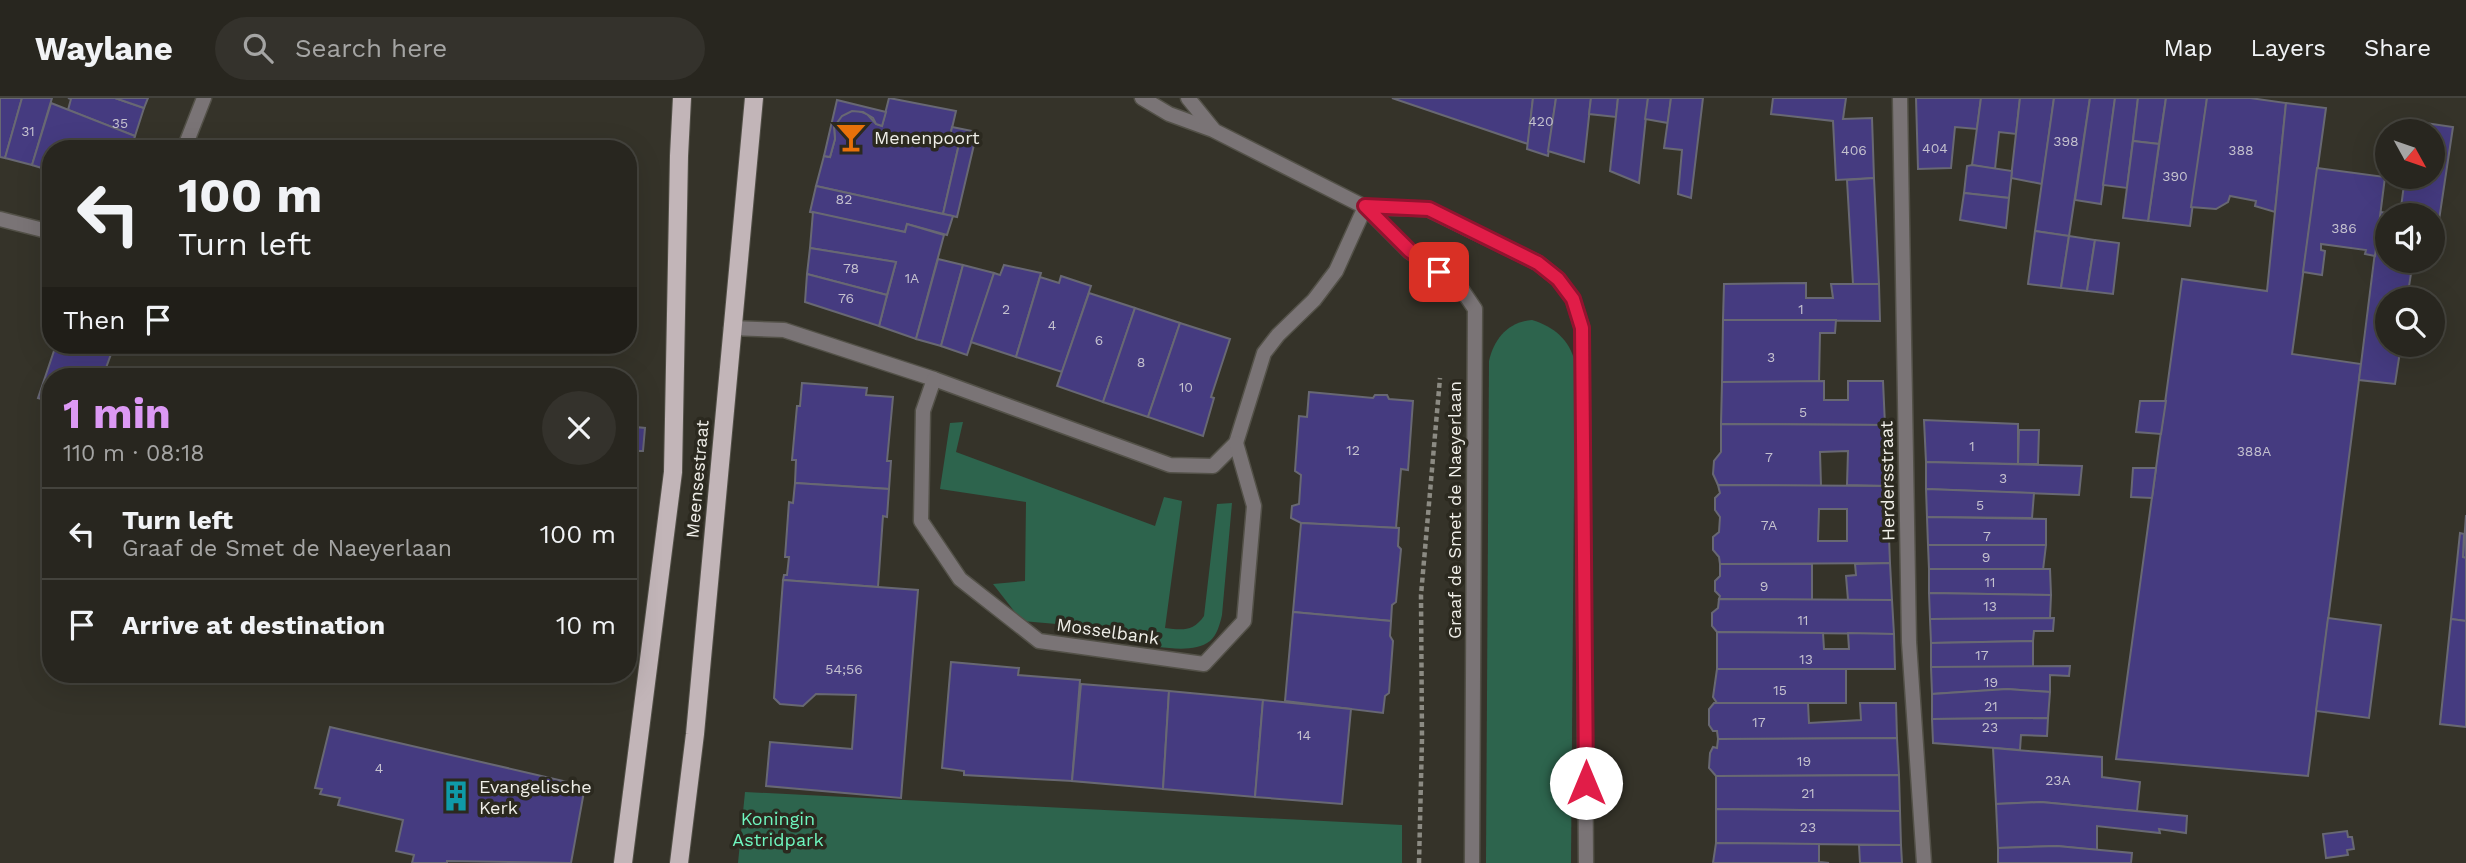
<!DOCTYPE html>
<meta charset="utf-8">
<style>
body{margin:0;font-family:"Work Sans",sans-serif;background:#34322c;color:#f1f3f6;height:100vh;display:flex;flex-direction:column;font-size:26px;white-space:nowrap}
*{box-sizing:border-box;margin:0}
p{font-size:23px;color:#a5a5a4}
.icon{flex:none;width:38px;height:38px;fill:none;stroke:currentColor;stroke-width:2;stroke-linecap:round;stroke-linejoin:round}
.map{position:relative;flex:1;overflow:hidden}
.sheet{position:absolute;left:42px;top:270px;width:595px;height:315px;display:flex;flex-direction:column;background:#28261f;border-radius:28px;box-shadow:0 7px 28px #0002,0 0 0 2px #44433d}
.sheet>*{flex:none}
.guide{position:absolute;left:42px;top:42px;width:595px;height:214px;border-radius:28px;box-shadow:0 7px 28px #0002,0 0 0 2px #44433d;background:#28261f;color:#f1f3f6;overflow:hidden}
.needle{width:46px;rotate:130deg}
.fabs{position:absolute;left:2375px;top:21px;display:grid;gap:14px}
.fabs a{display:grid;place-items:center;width:70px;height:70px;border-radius:50%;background:#28261f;box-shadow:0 7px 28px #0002,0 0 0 2px #44433d;font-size:35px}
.pin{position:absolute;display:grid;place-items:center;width:60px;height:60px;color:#fff;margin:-30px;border-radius:14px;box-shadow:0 4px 10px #0006}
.me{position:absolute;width:77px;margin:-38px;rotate:0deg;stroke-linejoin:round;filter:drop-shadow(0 0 5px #0008)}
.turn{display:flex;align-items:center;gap:24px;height:147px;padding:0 21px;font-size:32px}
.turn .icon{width:91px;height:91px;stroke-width:2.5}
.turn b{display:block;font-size:49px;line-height:60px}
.then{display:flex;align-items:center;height:66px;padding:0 21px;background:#0003;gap:14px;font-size:26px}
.round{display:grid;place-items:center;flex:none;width:74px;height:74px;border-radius:37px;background:#34322c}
.overview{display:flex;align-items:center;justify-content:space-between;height:119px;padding:0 21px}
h1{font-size:42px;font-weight:700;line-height:52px;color:#dc99f4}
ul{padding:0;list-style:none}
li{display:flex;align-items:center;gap:21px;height:91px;padding:0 21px;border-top:2px solid #44433d}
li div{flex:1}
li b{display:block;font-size:26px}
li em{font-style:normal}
header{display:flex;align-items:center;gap:42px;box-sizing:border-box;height:98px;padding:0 35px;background:#28261f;border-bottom:2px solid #44433d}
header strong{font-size:33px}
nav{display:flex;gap:38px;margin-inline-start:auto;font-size:24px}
.search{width:490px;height:63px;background:#34322c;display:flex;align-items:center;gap:18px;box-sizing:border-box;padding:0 24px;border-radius:38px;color:#a5a5a4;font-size:26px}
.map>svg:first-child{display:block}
.green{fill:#2d644d}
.building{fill:#453b80;stroke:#686873;stroke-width:2;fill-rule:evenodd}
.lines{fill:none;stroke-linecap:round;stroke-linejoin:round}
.street-casing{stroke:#535148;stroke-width:17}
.primary-casing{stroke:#535148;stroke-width:20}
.path{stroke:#8c8b83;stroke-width:4.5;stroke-dasharray:5 3.5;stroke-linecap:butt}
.street{stroke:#7a7476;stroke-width:14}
.primary{stroke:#c2b5b8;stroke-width:18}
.route-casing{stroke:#92132f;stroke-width:18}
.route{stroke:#e11d48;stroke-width:12}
.labels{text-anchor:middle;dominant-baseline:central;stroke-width:7;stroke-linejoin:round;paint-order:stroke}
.number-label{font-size:14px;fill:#c4c1ce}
.poi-label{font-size:18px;fill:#efeee8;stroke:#2b291f;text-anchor:start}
.street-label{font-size:18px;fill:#efeee8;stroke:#2b291f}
.park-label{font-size:18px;fill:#6ff6bf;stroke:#2b291f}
</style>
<header>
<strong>Waylane</strong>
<div class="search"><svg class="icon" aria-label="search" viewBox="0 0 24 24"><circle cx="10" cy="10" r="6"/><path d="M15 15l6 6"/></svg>Search here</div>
<nav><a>Map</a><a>Layers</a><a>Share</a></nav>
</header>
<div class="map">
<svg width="2466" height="765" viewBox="0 0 2466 765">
<rect width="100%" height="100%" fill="#353329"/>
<g class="green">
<path d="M1532,222C1554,229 1569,241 1575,264L1571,765H1486L1489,263C1494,241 1508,224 1532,222Z"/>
<path d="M963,324L956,354L1155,428L1164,399L1182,403L1165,530C1182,532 1193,534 1204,518L1217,406L1232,405L1222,517C1220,526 1217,537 1210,543C1192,557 1158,548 1136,546L1137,533L1022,523L993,486L1025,483L1026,404L940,391L950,325Z"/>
<path d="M745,694L1402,727V765H738Z"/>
</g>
<g class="building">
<path d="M0,0H22L5,60L0,59Z"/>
<path d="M22,0H52L32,67L5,60Z"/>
<path d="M68,0H115L144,10L135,38L68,12L71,1Z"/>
<path d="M115,0H148L144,10Z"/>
<path d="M889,0L956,13L949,43L959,46L943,116L816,88L824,58L830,59L835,41L834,29L838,20L849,13H859L867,16L876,26L882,28Z"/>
<path d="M1392,0H1533L1528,46Z"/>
<path d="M1533,0H1556L1548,58L1527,51Z"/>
<path d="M1556,0H1591L1584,64L1548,53Z"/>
<path d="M1591,0H1618L1616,19L1589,16Z"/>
<path d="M1618,0H1648L1639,85L1610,73Z"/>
<path d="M1648,0H1671L1668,25L1645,21Z"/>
<path d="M1671,0H1703L1691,100L1678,96L1682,52L1664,50Z"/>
<path d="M1773,0H1846L1843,21L1872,20L1874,80L1836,82L1833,23L1771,16Z"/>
<path d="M1916,0H1981L1977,31L1955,29L1951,70L1918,71Z"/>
<path d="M1981,0H2020L2016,36L1999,34L1995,71L1972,67Z"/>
<path d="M2020,0H2054L2042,86L2011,80Z"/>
<path d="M2054,0H2090L2069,138L2035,133Z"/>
<path d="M2090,0H2115L2101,106L2075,102Z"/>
<path d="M2115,0H2138L2127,90L2103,87Z"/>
<path d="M2138,0H2166L2159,46L2133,43Z"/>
<path d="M2166,0H2207L2190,128L2148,123Z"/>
<path d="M2207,0H2250L2286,5L2275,114L2255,108L2256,103L2230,98L2228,104L2216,111L2191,109Z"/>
<path d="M837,2L886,14L882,28L876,26L873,20L863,14L852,13L842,18L834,29L835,41L830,59L824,58Z"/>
<path d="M51,5L135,38L131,51H51V73L32,67Z"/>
<path d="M2286,5L2326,10L2292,256L2361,266L2308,678L2116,661L2182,181L2267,193Z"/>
<path d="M2412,23L2453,29L2433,162L2432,117H2387V163H2413L2407,201H2387V247H2401L2395,286L2359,282L2380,114L2400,117L2405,79H2432V33H2411Z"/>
<path d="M952,29L977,34L957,119L943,116L959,46L949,43Z"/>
<path d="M2133,43L2159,46L2148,123L2123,120Z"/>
<path d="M1972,67L2012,73L2009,100L1964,95L1967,68Z"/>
<path d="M2317,70L2385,79L2375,158L2365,156L2366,152L2321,146V152L2325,153L2322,177L2303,174Z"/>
<path d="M1874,80L1879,186H1853L1847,82Z"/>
<path d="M816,88L943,116L953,118L947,137L907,126L905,134L810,114Z"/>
<path d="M1964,95L2009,100L2006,130L1960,122Z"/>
<path d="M813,114L905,134L907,126L944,137L916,241L879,228L896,164L810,150Z"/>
<path d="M2035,133L2069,138L2061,190L2028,186Z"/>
<path d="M2069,138L2095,142L2087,193L2061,190Z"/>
<path d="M2095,142L2119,145L2113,196L2087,193Z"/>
<path d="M810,150L896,164L887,197L807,176Z"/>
<path d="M938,161L963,167L941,248L916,241Z"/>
<path d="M963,167L994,175L967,257L941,248Z"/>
<path d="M1004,167L1041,175L1016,259L971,244L994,175L1000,177Z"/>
<path d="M807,176L887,197L879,228L805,204Z"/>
<path d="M1061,178L1091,188L1062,274L1016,259L1040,179L1059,185Z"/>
<path d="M1806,185V200H1833L1831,186H1879L1880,223L1723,222L1724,186Z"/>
<path d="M1089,195L1135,210L1103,304L1057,288Z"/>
<path d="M1135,210L1180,225L1148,319L1103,304Z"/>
<path d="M1723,222H1836L1835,235H1820L1819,284H1722Z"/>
<path d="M1180,225L1230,241L1211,299L1214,300L1203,338L1148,319Z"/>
<path d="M56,247L114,248L103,278H51V304L38,300Z"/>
<path d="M1824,283V302H1848V283H1883L1885,327L1721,326L1722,284Z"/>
<path d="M802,285L867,290L866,297L893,299L887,363H891L889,391L795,385L796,362H792L797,308H800Z"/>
<path d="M1309,294L1373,300L1375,297H1387L1389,301L1413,303L1408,372L1401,371L1396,430L1301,425L1291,420L1292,408L1299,406L1301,377L1295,373L1299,318L1307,319Z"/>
<path d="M2140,303H2166L2161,336L2136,334Z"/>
<path d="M1924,322L2018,326V366L1926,364Z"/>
<path d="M1721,326L1885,327L1887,388L1847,387L1848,353L1820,354L1821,388L1718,387L1713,376L1714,363L1721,354Z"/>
<path d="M636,329L645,330L643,353H635Z"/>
<path d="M2019,332H2039L2038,366H2018Z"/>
<path d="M1926,364L2082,368L2079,397L1926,391Z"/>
<path d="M2133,370H2156L2152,400L2131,399Z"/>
<path d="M795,385L889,391L887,419L883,418L878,489L783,482L784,477H787L789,459H785L789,404L793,405Z"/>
<path d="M1718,387L1887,388L1890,465L1720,466L1719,459L1713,452V439L1719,434L1720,419L1715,412V400L1720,395ZM1819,411H1847V443H1818Z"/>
<path d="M1926,391L2034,395L2032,420L1927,419Z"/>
<path d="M2466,417V460L2463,459Z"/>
<path d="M1927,419L2046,421V447H1928Z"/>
<path d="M1301,425L1399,430L1398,448L1401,451L1396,504L1392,507L1391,523L1293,514Z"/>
<path d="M2460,435L2464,436L2463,459L2466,460V523L2451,521Z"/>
<path d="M1928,447H2046L2043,472L1929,471Z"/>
<path d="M1890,465L1892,502H1848L1846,478L1856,477L1855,466Z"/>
<path d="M1720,466H1812V502L1719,501L1720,498L1715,493V483L1720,478Z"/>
<path d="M1929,471H2050L2051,497L1929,495Z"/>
<path d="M783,482L918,492L901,700L766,688L770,644L852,651L856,597L816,596L803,608L780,606L774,600Z"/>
<path d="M1929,495L2051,497L2050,520L1930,521Z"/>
<path d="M1719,501L1892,502L1894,536L1717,534L1712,528V515L1718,510Z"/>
<path d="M1293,514L1391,523L1390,538L1393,543L1389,595L1385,598L1383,615L1285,603Z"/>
<path d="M2054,520L2053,533H2034L2033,543L1931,545L1930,521Z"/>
<path d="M2328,520L2381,527L2369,620L2316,613Z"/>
<path d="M2451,521L2466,523V629L2440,626Z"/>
<path d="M1717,534L1823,535L1824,551H1849L1848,535L1894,536L1895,571H1717Z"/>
<path d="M2033,543V569H1931V545Z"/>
<path d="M951,564L1019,570L1018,577L1080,582L1072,683L964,677V673L942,670Z"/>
<path d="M2070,568L2069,578L2050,577V594L2007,591L1932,596L1931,569Z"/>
<path d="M1717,571H1846V605H1717L1713,599Z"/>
<path d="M1081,586L1169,593L1163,691L1072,683Z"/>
<path d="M2007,591L2050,594L2048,620L1932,621V596Z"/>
<path d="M1169,593L1263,602L1255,699L1163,691Z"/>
<path d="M1263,602L1351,611L1342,706L1255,699Z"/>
<path d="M1714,605H1808L1809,625L1861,622L1860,605H1896L1897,640L1718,641L1717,633H1713L1709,627V611Z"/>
<path d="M2048,620L2047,638L2021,637L2020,652L1933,645L1932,621Z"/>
<path d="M330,629L585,688L571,765L447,763V765H412L414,757L396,753L403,722L338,707L340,700L320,696L322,691L315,690Z"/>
<path d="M1897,640L1899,677L1716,678L1709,670L1710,655L1713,649L1717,650L1718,641Z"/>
<path d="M1993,650L2102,659V679L2140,684L2137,713L2041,704L1996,706Z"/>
<path d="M1899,677L1900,713L1716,711V678Z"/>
<path d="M2041,704L2187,718L2186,735L2159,731L2160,735L2097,728V752L2057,748L1998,750L1996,706Z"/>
<path d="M1716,711L1900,713L1901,747L1716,745Z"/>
<path d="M2347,733L2348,739H2352L2354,751L2347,752L2348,757L2326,760L2323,736Z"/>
<path d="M1716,745L1819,746V764L1829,765H1713Z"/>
<path d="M1859,747H1901L1902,765H1860Z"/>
<path d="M2057,748L2132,755L2131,765H1998V750Z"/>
</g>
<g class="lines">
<g class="street-casing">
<g id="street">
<path d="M1142,0L1169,16L1213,32L1365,109L1410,154L1458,186L1475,211L1472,765"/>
<path d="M1188,0L1213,31"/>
<path d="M1900,0L1909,544L1924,765"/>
<path d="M184,51L204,0"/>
<path d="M1365,109L1428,111L1538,165L1558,181L1573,201L1582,230L1586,765"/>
<path d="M0,121L51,134"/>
<path d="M731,230L784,232L934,281L1170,367L1213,368L1236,345L1264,255L1278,237L1314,202L1336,173L1365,109"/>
<path d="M934,281L923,313L921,423L960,481L1039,543L1204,566L1244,523L1254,408L1236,345"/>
</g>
</g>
<g class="primary-casing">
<g id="primary">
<path d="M623,765L673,374L679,58L682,0"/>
<path d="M679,765L695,636L754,0"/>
</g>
</g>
<path class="path" d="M1419,765L1422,641L1421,497L1440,280"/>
<use href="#street" class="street"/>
<use href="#primary" class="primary"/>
</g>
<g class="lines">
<g class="route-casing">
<path id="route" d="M1439,174L1410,153L1365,108L1429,111L1538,165L1558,181L1573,201L1582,230L1586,685"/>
</g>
<use href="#route" class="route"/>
</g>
<defs>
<g id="bar-bare" transform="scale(2.415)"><path d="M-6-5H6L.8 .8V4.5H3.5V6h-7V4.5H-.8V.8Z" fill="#e8710a" stroke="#2b291f" stroke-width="2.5" paint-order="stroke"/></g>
<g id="building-bare" transform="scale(2.415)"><path d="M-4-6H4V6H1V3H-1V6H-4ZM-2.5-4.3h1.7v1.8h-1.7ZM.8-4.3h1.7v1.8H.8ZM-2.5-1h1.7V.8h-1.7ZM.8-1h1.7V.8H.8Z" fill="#0f9aa8" stroke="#2b291f" stroke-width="2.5" paint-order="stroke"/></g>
</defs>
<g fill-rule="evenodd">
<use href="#bar-bare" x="851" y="39"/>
<use href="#building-bare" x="456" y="698"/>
</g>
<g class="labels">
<g class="number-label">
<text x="1541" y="23">420</text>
<text x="120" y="25">35</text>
<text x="28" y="33">31</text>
<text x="2066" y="43">398</text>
<text x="1935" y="50">404</text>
<text x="1854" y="52">406</text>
<text x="2241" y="52">388</text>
<text x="2175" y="78">390</text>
<text x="844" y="101">82</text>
<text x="2344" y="130">386</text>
<text x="851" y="170">78</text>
<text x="912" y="180">1A</text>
<text x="846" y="200">76</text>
<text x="1006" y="211">2</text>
<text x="1801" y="211">1</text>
<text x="1052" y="227">4</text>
<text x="1099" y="242">6</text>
<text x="1771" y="259">3</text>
<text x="1141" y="264">8</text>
<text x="1186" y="289">10</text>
<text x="1803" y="314">5</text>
<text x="1972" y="348">1</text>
<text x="1353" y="352">12</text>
<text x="2254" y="353">388A</text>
<text x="1769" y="359">7</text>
<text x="2003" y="380">3</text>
<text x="1980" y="407">5</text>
<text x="1769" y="427">7A</text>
<text x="1987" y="438">7</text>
<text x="1986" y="459">9</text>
<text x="1990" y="484">11</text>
<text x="1764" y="488">9</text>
<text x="1990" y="508">13</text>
<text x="1803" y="522">11</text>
<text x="1982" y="557">17</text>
<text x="1806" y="561">13</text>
<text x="844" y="571">54;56</text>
<text x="1991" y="584">19</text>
<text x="1780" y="592">15</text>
<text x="1991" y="608">21</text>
<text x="1759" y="624">17</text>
<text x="1990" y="629">23</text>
<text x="1304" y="637">14</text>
<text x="1804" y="663">19</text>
<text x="379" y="670">4</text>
<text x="2058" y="682">23A</text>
<text x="1808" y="695">21</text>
<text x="1808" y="729">23</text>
</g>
<g class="poi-label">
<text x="874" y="39">Menenpoort</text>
<text x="479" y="688">Evangelische<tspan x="479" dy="21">Kerk</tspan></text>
</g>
<g class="street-label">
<text transform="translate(697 381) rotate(-85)">Meensestraat</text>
<text transform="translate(1887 383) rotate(-91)">Herdersstraat</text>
<text transform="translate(1454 412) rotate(-90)">Graaf de Smet de Naeyerlaan</text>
<text transform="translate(1108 533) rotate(8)">Mosselbank</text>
</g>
<g class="park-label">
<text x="778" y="720">Koningin<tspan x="778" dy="21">Astridpark</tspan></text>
</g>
</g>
</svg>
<div class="fabs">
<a><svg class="needle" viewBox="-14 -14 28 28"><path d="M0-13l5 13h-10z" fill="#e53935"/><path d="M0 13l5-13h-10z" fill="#a5a5a4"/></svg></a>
<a><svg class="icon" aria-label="sound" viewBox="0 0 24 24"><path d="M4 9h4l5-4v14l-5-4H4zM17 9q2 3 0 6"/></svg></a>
<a><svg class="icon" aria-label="search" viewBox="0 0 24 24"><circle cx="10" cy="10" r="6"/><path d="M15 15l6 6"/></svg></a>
</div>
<div class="pin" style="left:1439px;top:174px;background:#d93025"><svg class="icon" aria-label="arrive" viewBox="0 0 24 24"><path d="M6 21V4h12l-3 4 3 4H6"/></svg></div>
<svg class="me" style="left:1586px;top:685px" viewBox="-20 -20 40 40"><circle r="19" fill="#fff"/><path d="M0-13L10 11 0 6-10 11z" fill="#e11d48"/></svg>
<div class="guide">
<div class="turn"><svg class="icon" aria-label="left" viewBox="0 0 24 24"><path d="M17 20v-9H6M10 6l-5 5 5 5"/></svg><div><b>100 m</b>Turn left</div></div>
<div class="then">Then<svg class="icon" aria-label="arrive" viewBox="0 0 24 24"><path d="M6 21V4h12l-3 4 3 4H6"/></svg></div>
</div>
<section class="sheet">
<div class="overview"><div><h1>1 min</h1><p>110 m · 08:18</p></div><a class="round"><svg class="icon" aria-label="close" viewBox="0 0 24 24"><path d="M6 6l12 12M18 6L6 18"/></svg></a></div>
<ul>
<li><svg class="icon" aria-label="left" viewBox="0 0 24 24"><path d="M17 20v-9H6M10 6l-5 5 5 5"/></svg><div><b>Turn left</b><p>Graaf de Smet de Naeyerlaan</p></div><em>100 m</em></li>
<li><svg class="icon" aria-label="arrive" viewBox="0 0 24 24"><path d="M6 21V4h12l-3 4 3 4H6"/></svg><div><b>Arrive at destination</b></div><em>10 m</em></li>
</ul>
</section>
</div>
